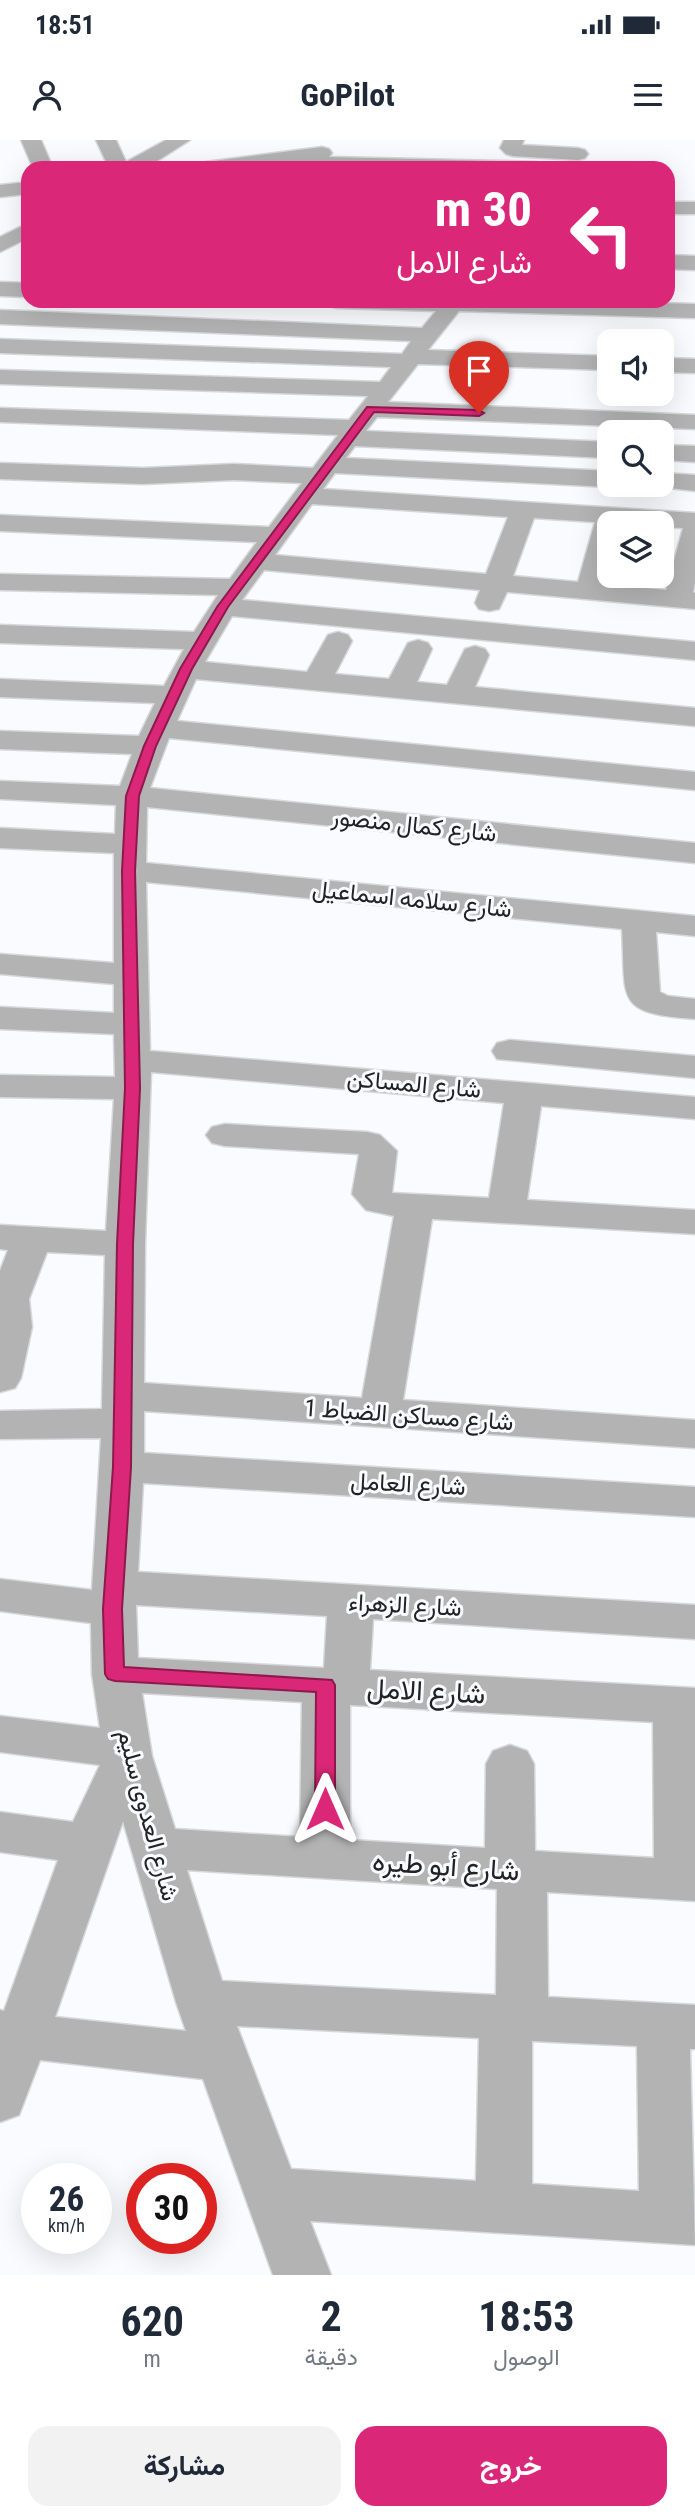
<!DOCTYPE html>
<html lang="ar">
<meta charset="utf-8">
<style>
body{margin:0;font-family:"Roboto Condensed",Vazirmatn,sans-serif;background:#f2f2f3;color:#1f2937;direction:rtl;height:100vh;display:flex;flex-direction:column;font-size:26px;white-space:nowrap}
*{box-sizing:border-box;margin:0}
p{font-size:23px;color:#747a83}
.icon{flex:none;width:38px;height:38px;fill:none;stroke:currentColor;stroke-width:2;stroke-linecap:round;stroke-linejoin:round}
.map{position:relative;height:2135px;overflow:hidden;direction:ltr}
.side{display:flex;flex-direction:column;background:#fff;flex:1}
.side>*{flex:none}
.guide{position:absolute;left:21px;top:21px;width:654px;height:147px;border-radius:21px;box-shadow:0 7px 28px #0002;direction:rtl;background:#db2777;color:#fff;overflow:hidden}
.tools{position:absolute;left:597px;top:189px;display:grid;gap:14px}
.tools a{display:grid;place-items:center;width:77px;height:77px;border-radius:14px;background:#fff;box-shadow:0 7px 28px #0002;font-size:35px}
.speed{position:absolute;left:21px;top:2023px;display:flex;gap:14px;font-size:35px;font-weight:700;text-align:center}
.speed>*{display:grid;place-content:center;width:91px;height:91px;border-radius:50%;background:#fff;box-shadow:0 7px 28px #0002;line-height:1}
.speed small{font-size:18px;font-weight:400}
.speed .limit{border:10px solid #d22;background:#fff;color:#111}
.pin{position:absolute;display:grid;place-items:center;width:60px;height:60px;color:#fff;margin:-72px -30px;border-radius:50% 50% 50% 0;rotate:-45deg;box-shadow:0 0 7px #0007}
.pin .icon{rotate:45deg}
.me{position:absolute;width:77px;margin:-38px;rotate:0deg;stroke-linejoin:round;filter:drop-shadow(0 0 5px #0008)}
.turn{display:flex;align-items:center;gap:24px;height:147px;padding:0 28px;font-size:32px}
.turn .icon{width:91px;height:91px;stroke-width:2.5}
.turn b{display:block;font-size:49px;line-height:60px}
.eta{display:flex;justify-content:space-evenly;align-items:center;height:119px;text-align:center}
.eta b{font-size:42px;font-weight:700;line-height:49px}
.cta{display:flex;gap:14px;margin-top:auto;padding:14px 28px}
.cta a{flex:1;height:80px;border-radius:21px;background:#db2777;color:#fff;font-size:28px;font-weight:700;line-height:80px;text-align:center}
.cta a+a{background:#f2f2f3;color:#1f2937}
.status{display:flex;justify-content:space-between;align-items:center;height:49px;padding:0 35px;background:#fff;direction:ltr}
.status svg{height:19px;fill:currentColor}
header{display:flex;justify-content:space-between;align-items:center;height:91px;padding:0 28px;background:#fff;font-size:32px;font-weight:700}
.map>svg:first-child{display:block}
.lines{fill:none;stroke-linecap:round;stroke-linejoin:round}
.street-casing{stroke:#d7d8dc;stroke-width:3}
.street{fill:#b2b3b2;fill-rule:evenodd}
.route{fill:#db2777;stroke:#8e194d;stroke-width:2}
.labels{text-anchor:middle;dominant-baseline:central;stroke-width:6;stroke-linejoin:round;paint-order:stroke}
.street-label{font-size:24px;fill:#222223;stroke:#fafbff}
.near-street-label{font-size:28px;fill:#222223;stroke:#fafbff}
</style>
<div class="status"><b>18:51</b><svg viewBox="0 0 49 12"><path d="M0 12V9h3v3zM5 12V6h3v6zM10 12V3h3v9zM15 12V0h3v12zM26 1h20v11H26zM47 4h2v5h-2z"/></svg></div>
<header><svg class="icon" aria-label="menu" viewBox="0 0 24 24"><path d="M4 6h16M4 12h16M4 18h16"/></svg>GoPilot<svg class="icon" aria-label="person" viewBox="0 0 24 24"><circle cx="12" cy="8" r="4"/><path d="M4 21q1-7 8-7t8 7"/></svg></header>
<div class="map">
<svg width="695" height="2135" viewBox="0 0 695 2135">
<rect width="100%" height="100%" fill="#fafbff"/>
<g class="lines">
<g class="street-casing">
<g id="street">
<path d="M21,0H41L53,28H33Z"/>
<path d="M96,0H116L126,22L166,0H190L146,28H109Z"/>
<path d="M504,0H524L522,5L578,8L585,10L588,14L585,18L578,20L513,16L506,14L500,8Z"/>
<path d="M322,7L329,9L332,13L329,17L536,22L543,24L546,28H297L288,23L252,28H196L199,24L206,22Z"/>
<path d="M28,42V54L0,57V45Z"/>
<rect x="668" y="62" width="27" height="12"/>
<path d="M28,83V98L0,112V97Z"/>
<path d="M668,115L695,116V130L668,129Z"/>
<path d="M0,142L28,143V157L0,156Z"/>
<path d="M326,161H580L695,164V178L459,171L428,210L609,216V230L418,224L388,262L695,275V289L377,277L366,291L609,302V318L355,306L346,318L609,331V345H617L609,347L335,333L323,349L695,373V443L693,452L695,453V469L507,452L499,469L489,471L479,469L475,463L480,450L264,430L242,460L695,502V520L232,476L205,522L307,532L328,495L338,492L348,495L352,501L335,534L389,539L408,503L418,500L428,503L432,509L417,542L447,545L465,509L475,506L485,509L489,515L475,547L695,568V586L196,539L177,581L695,632V650L169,598L150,648L695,703V723L147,667L146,723L695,776V796L656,792L660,852L668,856L695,859V879C614,873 626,861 622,789L146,742L150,911L695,957V979L541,966L527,1060L695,1070V1094L432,1079L403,1260L695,1280V1308L144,1271V1313L695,1347V1377L143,1343L138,1432L695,1465V1499L373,1479L370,1530L695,1548V1761L547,1752L548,1857L695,1865V1909H690L695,2105L310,2081L331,2135H273L203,1939L40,1920L19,1975L0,1982V1870L4,1871L58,1720L0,1712V1672L73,1682L100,1625L0,1612V1576L100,1588L92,1534L91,1483L0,1471V1439L92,1450L101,1298L0,1299V1271L102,1269L105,1115L47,1112L29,1159L32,1187L21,1238L15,1248L0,1252V1131L8,1110L0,1109V1085L106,1091L114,959L0,957V935L115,937L114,894L0,889V867L114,873V844L0,834V814L114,823V713L0,708V688L115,694L116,665L0,659V641L120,646L132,614L0,609V591L139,596L155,563L0,557V539L164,546L184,509L0,503V485L194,492L218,455L0,450V434L230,439L257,402L0,391V375L269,387L302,343L234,340L143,344L0,339V323L143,328L234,324L313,328L338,295L0,282V268L349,280L368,256L0,244V230L380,242L391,227L0,213V199L402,214L411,201L0,184V170L422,188L436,171L337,168L329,166ZM312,364L508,377L486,434L275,415ZM534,378L595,382L578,442L513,436ZM609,383H662V387L683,388L666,450L605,444L609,428ZM151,932L504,963L489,1058L392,1053L397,1011L380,995L367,992L225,984L212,987L206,995L212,1003L225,1006L359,1014L352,1054L366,1070L394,1076L362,1258L144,1243L145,1104ZM136,1465L327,1476L324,1528L138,1518ZM142,1553L302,1562L300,1697L175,1689L152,1616ZM350,1565L653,1582L654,1718L535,1711L534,1624L527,1611L510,1605L493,1611L486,1624L485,1708L350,1700ZM123,1681L176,1862L186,1891L55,1877ZM187,1730L497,1749L496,1855L222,1841ZM237,1886L479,1898L476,2041L291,2029ZM532,1901L637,1906L639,2051L532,2044Z"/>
<path d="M662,218L695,219V233L662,232Z"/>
<path d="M662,305L695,306V322L662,320Z"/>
<path d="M662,333L695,335V351L653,346L662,345Z"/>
<path d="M510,900L695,916V938L497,919L492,911L497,903Z"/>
</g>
</g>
<use href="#street" class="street"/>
</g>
<path class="route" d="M367,267L479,270L484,273L479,276L374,272L228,467L192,529L156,606L139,656L135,731L140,948L133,1104L131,1327L122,1469L124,1527L332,1540L335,1545V1669L332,1674L325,1677L318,1674L315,1669L316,1552L115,1541L108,1539L105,1534L103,1469L113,1327L117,1104L125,948L122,731L126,656L144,606L180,529L217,467Z"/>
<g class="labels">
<g class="street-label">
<text transform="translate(414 685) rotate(6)">شارع كمال منصور</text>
<text transform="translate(412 759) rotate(6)">شارع سلامه اسماعيل</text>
<text transform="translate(414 944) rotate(5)">شارع المساكن</text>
<text transform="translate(409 1275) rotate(4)">شارع مساكن الضباط 1</text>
<text transform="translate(408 1344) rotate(3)">شارع العامل</text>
<text transform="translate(405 1465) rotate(3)">شارع الزهراء</text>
<text transform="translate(148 1675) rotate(75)">شارع العدوى سليم</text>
</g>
<g class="near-street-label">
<text transform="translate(426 1551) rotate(3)">شارع الامل</text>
<text transform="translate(446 1726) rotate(4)">شارع أبو طيره</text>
</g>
</g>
</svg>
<div class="tools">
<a><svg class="icon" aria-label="sound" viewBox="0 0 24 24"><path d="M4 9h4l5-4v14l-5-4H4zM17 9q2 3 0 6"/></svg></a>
<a><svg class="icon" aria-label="search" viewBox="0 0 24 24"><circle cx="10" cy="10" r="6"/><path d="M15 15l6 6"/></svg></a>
<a><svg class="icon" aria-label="layers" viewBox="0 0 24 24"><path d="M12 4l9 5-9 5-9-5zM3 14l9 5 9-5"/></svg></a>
</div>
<div class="speed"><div>26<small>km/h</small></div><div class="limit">30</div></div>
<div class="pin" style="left:479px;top:273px;background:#d93025"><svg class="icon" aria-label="arrive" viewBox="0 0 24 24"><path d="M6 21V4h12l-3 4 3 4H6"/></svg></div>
<svg class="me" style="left:325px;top:1669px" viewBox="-20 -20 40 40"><path d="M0-17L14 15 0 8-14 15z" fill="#db2777" stroke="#fff" stroke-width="4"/></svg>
<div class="guide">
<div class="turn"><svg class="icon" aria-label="left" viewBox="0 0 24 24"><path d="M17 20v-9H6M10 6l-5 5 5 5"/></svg><div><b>30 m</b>شارع الامل</div></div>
</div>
</div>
<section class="side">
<div class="eta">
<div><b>18:53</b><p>الوصول</p></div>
<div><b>2</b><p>دقيقة</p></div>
<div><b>620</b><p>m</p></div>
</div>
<div class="cta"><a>خروج</a><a>مشاركة</a></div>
</section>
